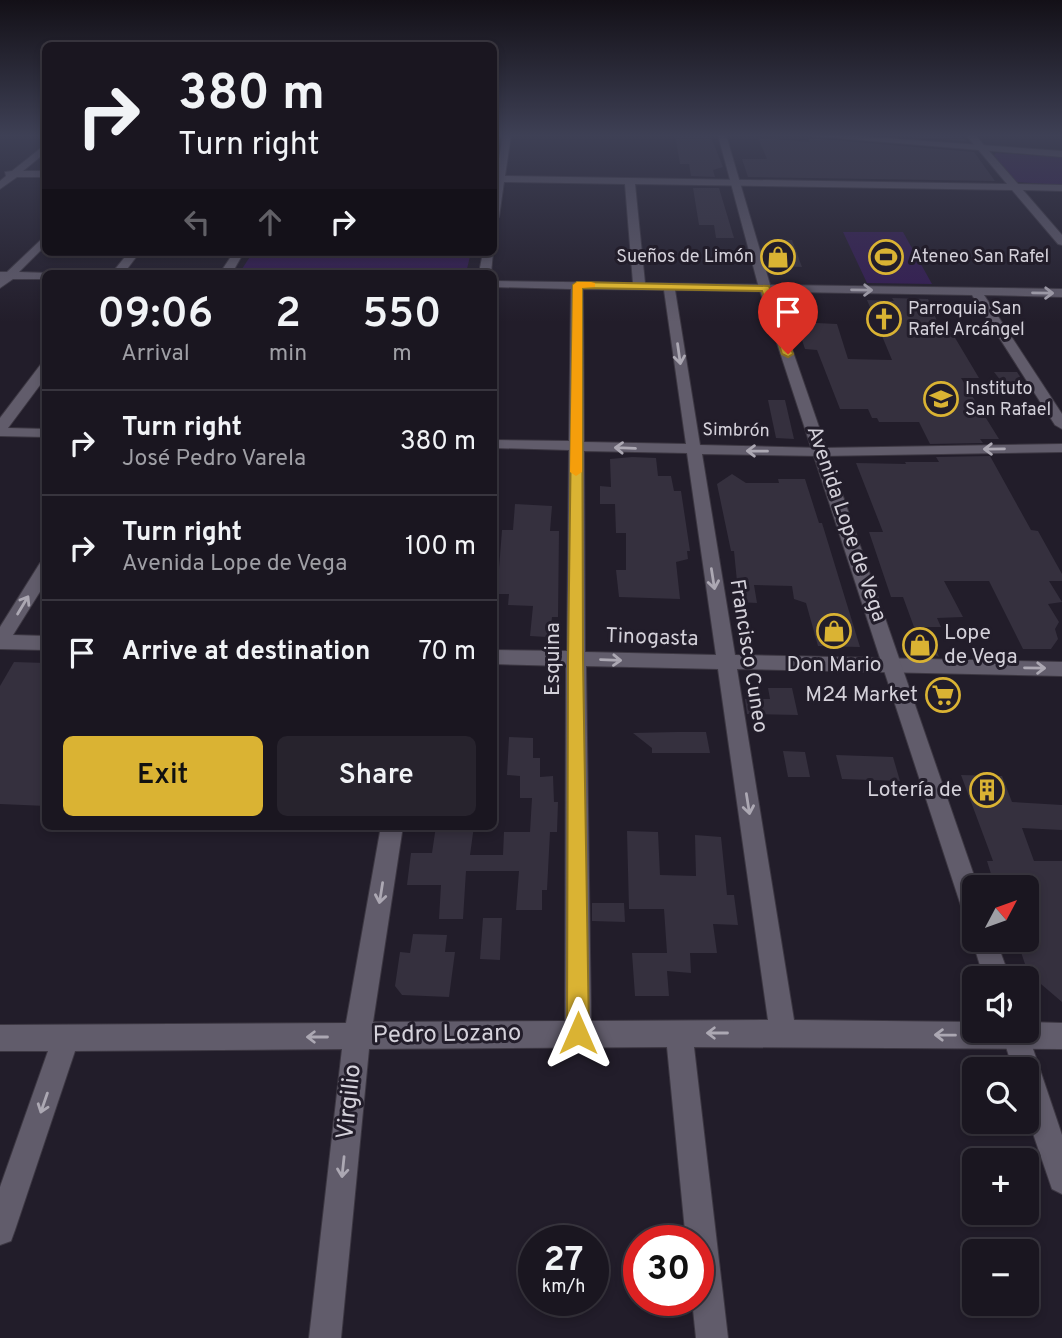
<!DOCTYPE html>
<meta charset="utf-8">
<style>
body{margin:0;font-family:Overpass,sans-serif;background:#27232d;color:#f1f3f6;height:100vh;display:flex;flex-direction:column;font-size:26px;white-space:nowrap}
*{box-sizing:border-box;margin:0}
p{font-size:23px;color:#9f9fa5}
.icon{flex:none;width:38px;height:38px;fill:none;stroke:currentColor;stroke-width:2;stroke-linecap:round;stroke-linejoin:round}
.map{position:relative;flex:1;overflow:hidden}
.panel{position:absolute;left:42px;top:270px;width:455px;height:560px;display:flex;flex-direction:column;background:#1a1620;border-radius:10px;box-shadow:0 4px 10px #0003,0 0 0 2px #38353e}
.panel>*{flex:none}
.banner{position:absolute;left:42px;top:42px;width:455px;height:214px;border-radius:10px;box-shadow:0 4px 10px #0003,0 0 0 2px #38353e;background:#1a1620;color:#f1f3f6;overflow:hidden}
.needle{width:46px;rotate:49deg}
.tools{position:absolute;left:962px;top:875px;display:grid;gap:14px}
.tools a{display:grid;place-items:center;width:77px;height:77px;border-radius:10px;background:#1a1620;box-shadow:0 4px 10px #0003,0 0 0 2px #38353e;font-size:35px}
.speed{position:absolute;left:518px;top:1225px;display:flex;gap:14px;font-size:35px;font-weight:700;text-align:center}
.speed>*{display:grid;place-content:center;width:91px;height:91px;border-radius:50%;background:#1a1620;box-shadow:0 4px 10px #0003,0 0 0 2px #38353e;line-height:1}
.speed small{font-size:18px;font-weight:400}
.speed .limit{border:10px solid #d22;background:#fff;color:#111}
.pin{position:absolute;display:grid;place-items:center;width:60px;height:60px;color:#fff;margin:-72px -30px;border-radius:50% 50% 50% 0;rotate:-45deg;box-shadow:0 0 7px #0007}
.pin .icon{rotate:45deg}
.me{position:absolute;width:77px;margin:-38px;rotate:0deg;stroke-linejoin:round;filter:drop-shadow(0 0 5px #0008)}
.turn{display:flex;align-items:center;gap:24px;height:147px;padding:0 21px;font-size:32px}
.turn .icon{width:91px;height:91px;stroke-width:2.5}
.turn b{display:block;font-size:49px;line-height:60px}
.lanes{display:flex;align-items:center;height:66px;padding:0 21px;background:#0003;justify-content:center;gap:35px;direction:ltr}
.lanes .off{opacity:.35}
.eta{display:flex;justify-content:space-evenly;align-items:center;height:119px;text-align:center}
.eta b{font-size:42px;font-weight:600;line-height:49px}
.action{display:flex;gap:14px;margin-top:auto;padding:14px 21px}
.action a{flex:1;height:80px;border-radius:10px;background:#dab333;color:#111;font-size:28px;font-weight:600;line-height:80px;text-align:center}
.action a+a{background:#27232d;color:#f1f3f6}
ul{padding:0;list-style:none}
li{display:flex;align-items:center;gap:21px;height:105px;padding:0 21px;border-top:2px solid #38353e}
li div{flex:1}
li b{display:block;font-size:26px}
li em{font-style:normal}
.map>svg:first-child{display:block}
.green{fill:#341c53}
.building{fill:#35303e}
.lines{fill:none;stroke-linecap:round;stroke-linejoin:round}
.minor-casing{stroke:#3c3742;stroke-width:2}
.secondary-casing{stroke:#3c3742;stroke-width:2}
.minor{fill:#615c6b;fill-rule:evenodd}
.secondary{fill:#615c6b;fill-rule:evenodd}
.oneway{stroke:#aca8b3}
.route{fill:#dab333;stroke:#8e7421;stroke-width:2}
.slow{fill:#f59e0b}
.labels{text-anchor:middle;dominant-baseline:central;stroke-width:6;stroke-linejoin:round;paint-order:stroke}
.far-poi-label{font-size:18px;fill:#d4d1da;stroke:#221d2a;text-anchor:start}
.far-street-label{font-size:18px;fill:#d4d1da;stroke:#221d2a}
.street-label{font-size:21px;fill:#d4d1da;stroke:#221d2a}
.poi-label{font-size:21px;fill:#d4d1da;stroke:#221d2a;text-anchor:end}
.near-street-label{font-size:24px;fill:#d4d1da;stroke:#221d2a}
</style>
<div class="map">
<svg width="1062" height="1338" viewBox="0 0 1062 1338">
<rect width="100%" height="100%" fill="#221d2a"/>
<g class="green">
<path d="M996,153L1062,157V185L1017,182L993,156Z"/>
<path d="M843,232H903L932,284L867,283Z"/>
<path d="M253,252H471L466,273H248L242,269Z"/>
</g>
<g class="building">
<path d="M675,135H710L723,167L713,170L715,177L691,176L689,164H680Z"/>
<path d="M881,135H961L966,141Z"/>
<path d="M758,138L810,142L808,138L974,152L995,181L748,177L742,159H767Z"/>
<path d="M693,188H719L734,238H716L714,225H699Z"/>
<path d="M769,240H792L802,267L777,266Z"/>
<path d="M892,298L928,299L939,326H948L979,378H961L999,439H980L983,443L930,444L919,422H879L877,418H872L868,409H840L817,350L805,349L796,322L837,324L848,359L892,360L867,300L894,301Z"/>
<path d="M994,372H1017L1029,390H1008Z"/>
<path d="M768,400H785L794,439L776,438Z"/>
<path d="M990,456L1031,530L1038,531L1062,574V581H1049L1062,602L1048,604L1059,622L1055,629L1058,639L1051,649H1023L989,581H944L963,617L937,618L941,627H914L903,597H891L869,532H883L856,463L906,464L905,462H939L936,457Z"/>
<path d="M632,457L656,458L658,476H671L674,491H681L690,551H687L688,559L676,562L680,599L619,597L616,570H626V533H616L615,504H600V486L611,487L610,459Z"/>
<path d="M732,474L746,483H779L778,479H805L819,523H822L860,647L818,646L806,603L794,599L792,586L754,585L757,603L739,602L734,551H731L717,484Z"/>
<path d="M515,504L552,506L550,531H559L558,617H552L551,628L547,627V637L530,636L533,606L508,605L509,594H497L502,530H513Z"/>
<path d="M908,630H928L939,657L914,644Z"/>
<path d="M14,662L46,663V806L0,804V686Z"/>
<path d="M768,688H792L798,715L747,714L745,699H770Z"/>
<path d="M677,732H706L710,753H652V748L633,733Z"/>
<path d="M509,737L533,738V758H540V777L553,776L554,802H558L557,832H550L547,890H542V910H516L519,871H466L463,919H439L441,885H407L411,853H432L436,826H474L470,855H503L504,832H530L532,798H520V776L507,775Z"/>
<path d="M783,751L805,752L810,777H788Z"/>
<path d="M836,755L893,757L900,781L842,779Z"/>
<path d="M961,775L1002,776L1012,802L1062,805V830L1022,828L1034,861H1062V1002L1028,973L1017,940H1027V887H995L987,861H993Z"/>
<path d="M627,831L658,832L660,875L696,876L695,835L721,837L727,895H734L738,925L713,924L717,953H690L691,973L667,971L669,996H635L632,953H667L664,909H629Z"/>
<path d="M592,903H624L625,922L592,921Z"/>
<path d="M483,918H502L500,960L480,959Z"/>
<path d="M413,934L447,935L445,952H455L449,997L402,995L395,986L400,952L410,953Z"/>
</g>
<g class="lines">
<g class="minor-casing">
<g id="minor">
<path d="M503,135H511L505,176L1007,184L966,135H975L1018,184L1062,185V191L1023,190L1062,235V245L1058,244L1012,190L635,184L645,283L1062,289V297L984,295L1062,414V429L1055,425L972,295L675,290L700,445L821,448L1062,444V452L821,456L702,454L735,655L1062,662V676L737,669L794,1020L975,1022V1031H1027V1022L1062,1023V1049L694,1047L728,1338H696L692,1300H698V1241H686L667,1047L369,1049L341,1338H309L342,1049L75,1051L15,1230L11,1241L0,1245V1187L48,1051H0V1025L346,1023L381,826H403L373,1022L565,1021L566,666L494,664V650L567,651L569,450L494,448V440L569,441L571,289L494,287V281L633,283L625,184L504,182L499,217L494,220V176H496ZM583,289L664,290L686,444L584,442ZM584,451L687,453L716,655L585,652ZM586,666L718,669L768,1020L591,1021Z"/>
<path d="M46,144V152L23,171H46V177H17L0,189V181L6,176L5,172L12,171Z"/>
<path d="M46,235V245L19,272L48,273H46V279H13L0,288V272H7Z"/>
<path d="M129,252H140L124,273H112Z"/>
<path d="M234,252H244L232,273H220Z"/>
<path d="M483,252H493L491,273H479Z"/>
<path d="M46,363V377L8,428L46,429V437L0,436V418L41,364Z"/>
<path d="M46,561V582L13,635L46,636V650L0,649V627L40,563Z"/>
</g>
</g>
<g class="secondary-casing">
<g id="secondary">
<path d="M718,135H726L771,288L978,887H975V923L966,920L963,912L759,288Z"/>
<path d="M802,135H843L1062,151V157Z"/>
<path d="M975,933V940H996L1010,978H984L972,940Z"/>
<path d="M1001,1031H1027L1062,1135V1194L1052,1189L1027,1116V1069H1013Z"/>
</g>
</g>
<use href="#minor" class="minor"/>
<use href="#secondary" class="secondary"/>
</g>
<defs><path id="oneway-shaft" d="M-6 0H5M1.5-3L5.5 0L1.5 3" fill="none" stroke-width="1.6" stroke-linecap="round" stroke-linejoin="round" transform="scale(1.75)"/></defs>
<g class="oneway">
<use href="#oneway-shaft" transform="translate(862 290) rotate(1)"/>
<use href="#oneway-shaft" transform="translate(1043 293) rotate(1)"/>
<use href="#oneway-shaft" transform="translate(679 354) rotate(82)"/>
<use href="#oneway-shaft" transform="translate(625 448) rotate(-178)"/>
<use href="#oneway-shaft" transform="translate(994 449) rotate(179)"/>
<use href="#oneway-shaft" transform="translate(757 451) rotate(-179)"/>
<use href="#oneway-shaft" transform="translate(713 579) rotate(81)"/>
<use href="#oneway-shaft" transform="translate(23 605) rotate(-59)"/>
<use href="#oneway-shaft" transform="translate(611 660) rotate(2)"/>
<use href="#oneway-shaft" transform="translate(1035 668) rotate(1)"/>
<use href="#oneway-shaft" transform="translate(748 804) rotate(81)"/>
<use href="#oneway-shaft" transform="translate(381 893) rotate(99)"/>
<use href="#oneway-shaft" transform="translate(717 1033) rotate(180)"/>
<use href="#oneway-shaft" transform="translate(945 1035) rotate(-179)"/>
<use href="#oneway-shaft" transform="translate(317 1037) rotate(180)"/>
<use href="#oneway-shaft" transform="translate(44 1103) rotate(109)"/>
<use href="#oneway-shaft" transform="translate(343 1167) rotate(96)"/>
</g>
<linearGradient id="sky" x2="0" y2="1"><stop stop-color="#131017"/><stop offset="0.42" stop-color="#3e4055"/><stop offset="1" stop-color="#3e4055" stop-opacity="0"/></linearGradient>
<rect width="1062" height="322" fill="url(#sky)"/>
<path class="route" d="M577,282L769,286L793,354L788,357L782,354L762,291L582,288L583,659L589,1033L586,1041L578,1044L571,1041L567,1033L568,659L573,285Z"/>
<path class="slow" d="M591,282L595,283V287L582,288V472L576,476L570,472L573,285L577,282Z"/>
<defs>
<g id="shop-ring" transform="scale(1.75)"><circle r="9.5" fill="#221d2a" stroke="#dab333" stroke-width="1.5"/><path d="M-5-2.5h2.3a2.7 3.5 0 0 1 5.4 0H5L5.5 6h-11ZM-1.5-2.5h3a1.5 2.3 0 0 0-3 0Z" fill="#dab333"/></g>
<g id="stadium-ring" transform="scale(1.75)"><circle r="9.5" fill="#221d2a" stroke="#dab333" stroke-width="1.5"/><path d="M0-5a6.5 5 0 1 0 0 10a6.5 5 0 1 0 0-10ZM-3.5-1.8h7v3.6h-7Z" fill="#dab333"/></g>
<g id="church-ring" transform="scale(1.75)"><circle r="9.5" fill="#221d2a" stroke="#dab333" stroke-width="1.5"/><path d="M-1.2-6h2.4v3.5h3.3v2.4h-3.3V6h-2.4V-.1h-3.3v-2.4h3.3Z" fill="#dab333"/></g>
<g id="school-ring" transform="scale(1.75)"><circle r="9.5" fill="#221d2a" stroke="#dab333" stroke-width="1.5"/><path d="M0-5L7-2L0 1L-7-2ZM-4 1L0 2.5L4 1V4Q0 6-4 4Z" fill="#dab333"/></g>
<g id="supermarket-ring" transform="scale(1.75)"><circle r="9.5" fill="#221d2a" stroke="#dab333" stroke-width="1.5"/><path d="M-6-5.5h2.5l.6 2H6L4.5 2H-2.5L-4.4-4H-6ZM-1.5 3.2a1.3 1.3 0 1 0 .1 0ZM3 3.2a1.3 1.3 0 1 0 .1 0Z" fill="#dab333"/></g>
<g id="building-ring" transform="scale(1.75)"><circle r="9.5" fill="#221d2a" stroke="#dab333" stroke-width="1.5"/><path d="M-4-6H4V6H1V3H-1V6H-4ZM-2.5-4.3h1.7v1.8h-1.7ZM.8-4.3h1.7v1.8H.8ZM-2.5-1h1.7V.8h-1.7ZM.8-1h1.7V.8H.8Z" fill="#dab333"/></g>
</defs>
<g fill-rule="evenodd">
<use href="#shop-ring" x="778" y="257"/>
<use href="#stadium-ring" x="886" y="257"/>
<use href="#church-ring" x="884" y="319"/>
<use href="#school-ring" x="941" y="399"/>
<use href="#shop-ring" x="834" y="631"/>
<use href="#shop-ring" x="920" y="645"/>
<use href="#supermarket-ring" x="943" y="695"/>
<use href="#building-ring" x="987" y="790"/>
</g>
<g class="labels">
<g class="far-poi-label">
<text x="754" y="257" text-anchor="end">Sueños de Limón</text>
<text x="910" y="257">Ateneo San Rafel</text>
<text x="908" y="309">Parroquia San<tspan x="908" dy="21">Rafel Arcángel</tspan></text>
<text x="965" y="389">Instituto<tspan x="965" dy="21">San Rafael</tspan></text>
</g>
<g class="far-street-label">
<text transform="translate(736 431) rotate(1)">Simbrón</text>
</g>
<g class="street-label">
<text transform="translate(846 524) rotate(71)">Avenida Lope de Vega</text>
<text transform="translate(652 638) rotate(2)">Tinogasta</text>
<text transform="translate(748 656) rotate(81)">Francisco Cuneo</text>
<text transform="translate(553 659) rotate(-90)">Esquina</text>
</g>
<g class="poi-label">
<text x="944" y="633" text-anchor="start">Lope<tspan x="944" dy="24">de Vega</tspan></text>
<text x="834" y="665" text-anchor="middle">Don Mario</text>
<text x="918" y="695">M24 Market</text>
<text x="962" y="790">Lotería de</text>
</g>
<g class="near-street-label">
<text transform="translate(447 1035) rotate(-1)">Pedro Lozano</text>
<text transform="translate(350 1102) rotate(-84)">Virgilio</text>
</g>
</g>
</svg>
<div class="tools">
<a><svg class="needle" viewBox="-14 -14 28 28"><path d="M0-13l5 13h-10z" fill="#e53935"/><path d="M0 13l5-13h-10z" fill="#9f9fa5"/></svg></a>
<a><svg class="icon" aria-label="sound" viewBox="0 0 24 24"><path d="M4 9h4l5-4v14l-5-4H4zM17 9q2 3 0 6"/></svg></a>
<a><svg class="icon" aria-label="search" viewBox="0 0 24 24"><circle cx="10" cy="10" r="6"/><path d="M15 15l6 6"/></svg></a>
<a>+</a>
<a>−</a>
</div>
<div class="speed"><div>27<small>km/h</small></div><div class="limit">30</div></div>
<div class="pin" style="left:788px;top:354px;background:#d93025"><svg class="icon" aria-label="arrive" viewBox="0 0 24 24"><path d="M6 21V4h12l-3 4 3 4H6"/></svg></div>
<svg class="me" style="left:578px;top:1033px" viewBox="-20 -20 40 40"><path d="M0-17L14 15 0 8-14 15z" fill="#dab333" stroke="#fff" stroke-width="4"/></svg>
<div class="banner">
<div class="turn"><svg class="icon" aria-label="right" viewBox="0 0 24 24"><path d="M7 20v-9h11M14 6l5 5-5 5"/></svg><div><b>380 m</b>Turn right</div></div>
<div class="lanes"><svg class="icon off" aria-label="left" viewBox="0 0 24 24"><path d="M17 20v-9H6M10 6l-5 5 5 5"/></svg><svg class="icon off" aria-label="ahead" viewBox="0 0 24 24"><path d="M12 20V5M6 11l6-6 6 6"/></svg><svg class="icon" aria-label="right" viewBox="0 0 24 24"><path d="M7 20v-9h11M14 6l5 5-5 5"/></svg></div>
</div>
<section class="panel">
<div class="eta">
<div><b>09:06</b><p>Arrival</p></div>
<div><b>2</b><p>min</p></div>
<div><b>550</b><p>m</p></div>
</div>
<ul>
<li><svg class="icon" aria-label="right" viewBox="0 0 24 24"><path d="M7 20v-9h11M14 6l5 5-5 5"/></svg><div><b>Turn right</b><p>José Pedro Varela</p></div><em>380 m</em></li>
<li><svg class="icon" aria-label="right" viewBox="0 0 24 24"><path d="M7 20v-9h11M14 6l5 5-5 5"/></svg><div><b>Turn right</b><p>Avenida Lope de Vega</p></div><em>100 m</em></li>
<li><svg class="icon" aria-label="arrive" viewBox="0 0 24 24"><path d="M6 21V4h12l-3 4 3 4H6"/></svg><div><b>Arrive at destination</b></div><em>70 m</em></li>
</ul>
<div class="action"><a>Exit</a><a>Share</a></div>
</section>
</div>
